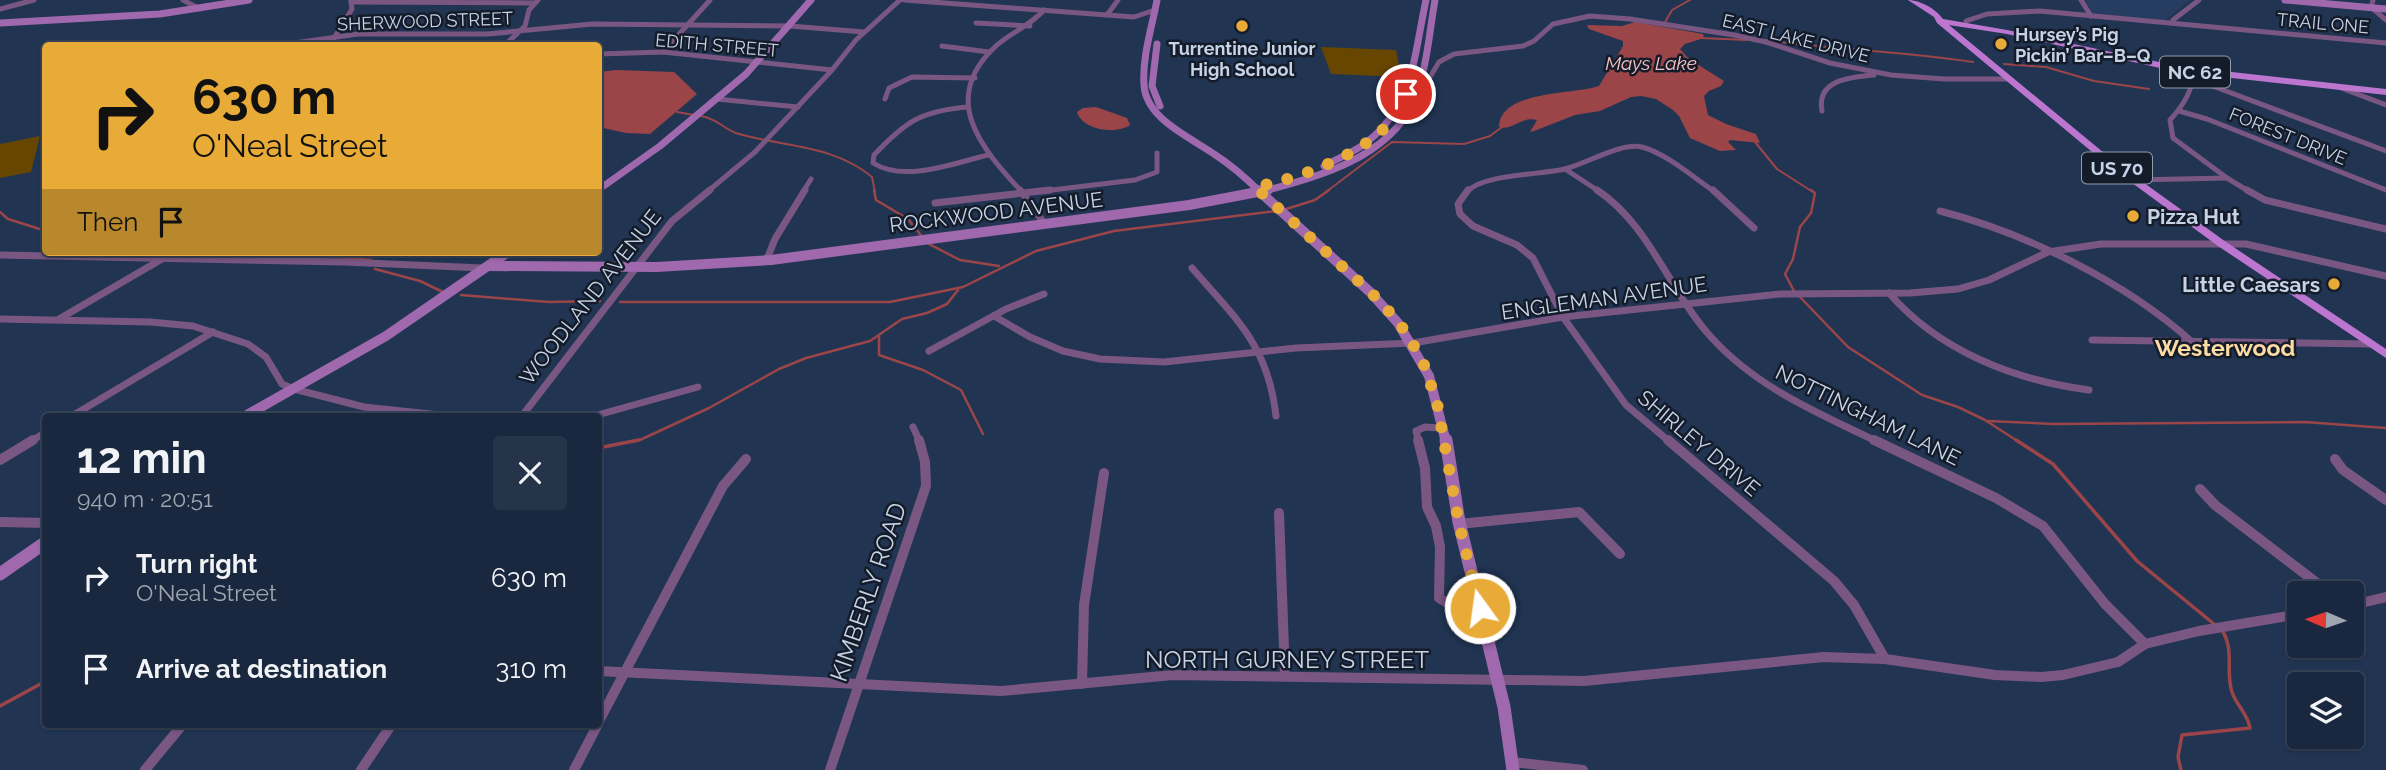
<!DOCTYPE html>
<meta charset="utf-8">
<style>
body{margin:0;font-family:Raleway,sans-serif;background:#263449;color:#f1f3f6;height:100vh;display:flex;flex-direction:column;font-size:26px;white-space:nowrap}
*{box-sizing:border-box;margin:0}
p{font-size:23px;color:#9fa6b0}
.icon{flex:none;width:38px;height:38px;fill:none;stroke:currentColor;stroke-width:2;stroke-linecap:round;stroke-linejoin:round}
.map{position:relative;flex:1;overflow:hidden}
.drawer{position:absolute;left:42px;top:413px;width:560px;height:315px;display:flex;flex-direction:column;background:#19283e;border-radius:7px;box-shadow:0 2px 5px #0004,0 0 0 2px #374458}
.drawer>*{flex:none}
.hud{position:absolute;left:42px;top:42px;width:560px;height:214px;border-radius:7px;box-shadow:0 2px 5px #0004,0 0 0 2px #374458;background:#e8ab37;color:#111;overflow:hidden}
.needle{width:46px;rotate:272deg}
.tools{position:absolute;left:2287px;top:581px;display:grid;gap:14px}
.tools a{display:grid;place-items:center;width:77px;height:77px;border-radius:7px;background:#19283e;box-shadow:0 2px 5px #0004,0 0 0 2px #374458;font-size:35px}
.pin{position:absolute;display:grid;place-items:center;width:60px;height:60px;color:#fff;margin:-30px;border:4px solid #fff;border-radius:50%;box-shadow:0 2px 7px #0007}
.me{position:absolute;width:77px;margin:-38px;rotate:346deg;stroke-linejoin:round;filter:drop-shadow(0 0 5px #0008)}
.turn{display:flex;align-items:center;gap:24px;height:147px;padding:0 35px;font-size:32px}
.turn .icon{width:91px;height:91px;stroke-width:2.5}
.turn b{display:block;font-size:49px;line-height:60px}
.then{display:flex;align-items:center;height:66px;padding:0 35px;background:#0003;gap:14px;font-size:26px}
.round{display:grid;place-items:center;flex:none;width:74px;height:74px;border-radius:7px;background:#263449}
.head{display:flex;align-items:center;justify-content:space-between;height:119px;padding:0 35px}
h1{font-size:42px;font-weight:700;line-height:52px}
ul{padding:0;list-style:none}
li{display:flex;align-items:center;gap:21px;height:91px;padding:0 35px}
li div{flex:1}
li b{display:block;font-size:26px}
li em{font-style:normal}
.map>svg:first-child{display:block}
.built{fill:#263d61}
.green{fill:#664600}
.water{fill:#9b4549}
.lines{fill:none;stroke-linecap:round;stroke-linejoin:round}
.stream-far2{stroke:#9b4549;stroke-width:2}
.stream-far1{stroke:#9b4549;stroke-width:2.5}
.stream{stroke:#9b4549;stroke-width:3.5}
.street-far2{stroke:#7a5783;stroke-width:5}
.street-far1{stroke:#7a5783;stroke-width:7}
.street{stroke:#7a5783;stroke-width:10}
.secondary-far2{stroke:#a069ae;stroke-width:7}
.secondary-far1{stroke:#a069ae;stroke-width:10}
.secondary{stroke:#a069ae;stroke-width:13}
.primary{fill:#bd76d0;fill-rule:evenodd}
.route{stroke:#e8ab37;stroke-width:12;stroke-dasharray:0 21.6}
.poi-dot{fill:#e8ab37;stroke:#141c2a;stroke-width:2.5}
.labels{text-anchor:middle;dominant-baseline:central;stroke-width:5;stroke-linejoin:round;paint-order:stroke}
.far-street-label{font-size:18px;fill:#c6d3e6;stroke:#141c2a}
.far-poi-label{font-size:18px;font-weight:bold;fill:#c6d3e6;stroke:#141c2a;text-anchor:start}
.far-water-label{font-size:19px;font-style:italic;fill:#f6c3c3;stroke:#141c2a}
.shield{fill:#141c2a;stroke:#919cae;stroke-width:2}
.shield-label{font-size:19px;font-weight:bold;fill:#c6d3e6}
.street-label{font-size:21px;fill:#c6d3e6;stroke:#141c2a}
.poi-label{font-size:21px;font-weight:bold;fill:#c6d3e6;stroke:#141c2a;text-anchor:start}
.neighbourhood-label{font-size:23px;font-weight:bold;fill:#fddba4;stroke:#141c2a}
.near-street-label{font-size:24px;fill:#c6d3e6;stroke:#141c2a}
</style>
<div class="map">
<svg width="2386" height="770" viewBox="0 0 2386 770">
<rect width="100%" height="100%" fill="#213553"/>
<path class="built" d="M2084,0H2190L2164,21L2095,15Z"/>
<g class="green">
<path d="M1321,47L1396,50L1401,77L1331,74Z"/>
<path d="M40,136L31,172L0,178V144Z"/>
</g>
<g class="water">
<path d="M1635,22L1703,34L1704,38L1685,44L1680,49L1689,59L1724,81L1721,86L1709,91L1704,96L1708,115L1726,124L1756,134L1760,143L1730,140L1728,142L1736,150L1720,151L1690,138L1679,116L1673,110L1656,99L1641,96L1631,97L1600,111L1575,115L1534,131L1530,132L1537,120C1521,116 1513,131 1499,127C1500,90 1572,95 1599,86L1623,46V41L1589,29L1587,25L1622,26Z"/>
<path d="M616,70L674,72L697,94L650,134L626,133L599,127V72Z"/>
<path d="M1096,107L1127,118L1130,125C1116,135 1082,130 1077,112L1083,108Z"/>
</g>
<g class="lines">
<g class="stream-far2">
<path d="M1664,24L1672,10L1690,0"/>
<path d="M1701,38L1747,40"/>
<path d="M1765,40C1834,50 1904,51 1973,62"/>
<path d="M2004,64L2046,67L2094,81L2149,89"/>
<path d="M677,112L694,115"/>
<path d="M701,116C719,119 724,130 739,134C785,147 834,145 872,177L875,192"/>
<path d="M1755,142L1777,169L1813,192"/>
<path d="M1326,192L1392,142L1464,144L1490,136L1502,127"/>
</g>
<g class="stream-far1">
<path d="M874,190L876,200L908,219L923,238"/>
<path d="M1283,210L1315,200L1329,190"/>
<path d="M0,212L8,219L46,231"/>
<path d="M927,243L960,260L999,266"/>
<path d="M315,252V255L371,260"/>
<path d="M375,269L420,281L443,292"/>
<path d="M1794,291L1785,274L1793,259L1800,227L1811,213L1815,193L1811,190"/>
<path d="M461,295L549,302L600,301"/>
<path d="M1799,296L1848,347L1922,395L1958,407L1985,420L2019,442"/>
<path d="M620,302H890L963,287L1036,251L1114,231L1276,211"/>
<path d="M879,336V355L923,370L961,390L983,434"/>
<path d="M1988,421L2054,424L2305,422L2386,428"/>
<path d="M630,442L640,440L709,408L779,369L806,358L870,341L902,319L927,313L947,304L958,290"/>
</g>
<g class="stream">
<path d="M2016,440L2053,464L2137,561L2214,624"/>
<path d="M598,448L639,440"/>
<path d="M0,706L46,681"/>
<path d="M2181,770L2178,757L2182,735L2250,728C2248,714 2236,705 2232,692C2225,670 2235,651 2222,630"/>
</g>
<g class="street-far2">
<path d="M183,0L200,9"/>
<path d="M904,0L1134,17L1155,10"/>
<path d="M2081,0L2091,16"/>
<path d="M2373,0L2371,7L2386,20"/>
<path d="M351,2L534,3"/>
<path d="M0,9L34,0"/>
<path d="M1107,15L1118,0"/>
<path d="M1966,21L1987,14L2040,11L2386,43"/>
<path d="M976,23L1030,26"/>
<path d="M2173,23V20L2199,0"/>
<path d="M280,45L358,34H488L592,24L790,26L864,32"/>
<path d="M329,46L352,9L351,2"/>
<path d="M504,46L525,26L529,10L538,0"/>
<path d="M942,46L989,52"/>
<path d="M663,52L710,0"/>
<path d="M598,54L663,52L832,70"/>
<path d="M2193,71C2194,90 2182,107 2170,120L2173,138L2227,178L2250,192"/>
<path d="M1430,77L1439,62L1454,54L1523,46L1534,41L1553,24L1590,16L1630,19L1734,35L1766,42L1830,63L1891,75L1944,79H2008"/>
<path d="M2194,79L2386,151"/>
<path d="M2341,88L2386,105"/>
<path d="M717,99L798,107"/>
<path d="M885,99L889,88L912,77L975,78"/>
<path d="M968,107C921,111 906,121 874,155L873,163C905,183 954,163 988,155"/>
<path d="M1822,111C1816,80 1850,77 1874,75"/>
<path d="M2179,111L2207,119L2386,190"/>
<path d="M1565,169L1600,192"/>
<path d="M2133,180L2227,178"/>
<path d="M707,192L755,152L832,70L856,40L900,0"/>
<path d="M803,192L811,179"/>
<path d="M1022,192C981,148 938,98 997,45C1012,32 1031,25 1044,10"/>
<path d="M1035,192L1135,180L1157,172V153"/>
<path d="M1467,192C1482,174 1541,175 1565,169C1586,164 1621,142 1642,147C1667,154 1693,177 1715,192"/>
</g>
<g class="street-far1">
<path d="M1020,190L1044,223"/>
<path d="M1468,190L1458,204L1460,214L1473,226L1517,245L1533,258L1563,317L1626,405L1670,442"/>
<path d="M1597,190C1649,224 1670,292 1711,337C1757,388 1818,413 1878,442"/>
<path d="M1713,190L1754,228"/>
<path d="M2247,190L2265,200L2386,229"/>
<path d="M935,203L1050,190"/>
<path d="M1940,211C2026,233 2125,282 2191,341"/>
<path d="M0,255L345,262L482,268"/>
<path d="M767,259L775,239L805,190"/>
<path d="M1192,268C1236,319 1268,345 1276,416"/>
<path d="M1889,293C1939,351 2014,380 2089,390"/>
<path d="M994,316L1030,337L1063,351L1100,359L1164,362L1296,348L1413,343L1563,317L1781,294L1910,293L1958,289L1989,280L2048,252L2101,244H2246L2386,276"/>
<path d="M0,319L150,322L193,326L248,344L266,357L282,384L294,389L364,407L449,416"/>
<path d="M59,319L162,259"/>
<path d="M2092,340L2370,344"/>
<path d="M929,351L1006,309L1044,294"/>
<path d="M72,416L213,332"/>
<path d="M522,416L672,221L710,190"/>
<path d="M594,416L698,387"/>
<path d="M913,427L920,442"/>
<path d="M30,442L46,432"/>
<path d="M1419,442L1416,431L1425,427L1441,428"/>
</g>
<g class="street">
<path d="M1418,440L1425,468L1427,507L1436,526L1440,547L1439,598L1454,607L1480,608"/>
<path d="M1668,440L1834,581L1854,605L1885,659"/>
<path d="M1874,440L1996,498L2043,526L2105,604L2145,644"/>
<path d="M2335,459L2343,470L2386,500"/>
<path d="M0,460L33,440"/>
<path d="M2200,489L2215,505L2330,593"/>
<path d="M1279,513L1285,676"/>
<path d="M0,522L46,523"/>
<path d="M1459,524L1579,512L1620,554"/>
<path d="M2352,605L2386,597"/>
<path d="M598,671L1001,691L1173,675L1584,681L1824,657L1885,659L1995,675L2041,677L2063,675L2118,662L2145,644L2199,631L2300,614"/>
<path d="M1082,684L1084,605L1104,473"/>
<path d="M598,723L723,486L746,459"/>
<path d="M1513,762L1583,770"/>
<path d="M145,770L183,724"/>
<path d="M361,770L392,724"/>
<path d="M574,770L598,724"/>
<path d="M830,770L926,486L925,462L919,440"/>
</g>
<g class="secondary-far2">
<path d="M1157,0C1152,27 1142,57 1144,85C1146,119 1190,137 1214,154C1231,165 1246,178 1260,192"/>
<path d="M2285,0L2386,9"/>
<path d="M0,23L160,14L249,0"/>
<path d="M1157,44L1152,86L1160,106"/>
<path d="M1324,166C1338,158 1355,152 1367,142C1414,105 1414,55 1426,0"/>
<path d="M598,190L660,146L746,74L811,0"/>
<path d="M1260,192C1316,178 1389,158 1414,101C1427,69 1429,34 1435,0"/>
</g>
<g class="secondary-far1">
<path d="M1258,190L1370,292L1398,323L1429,376L1446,442"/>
<path d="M489,266L657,267L771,260L1189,205L1268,190"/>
<path d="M245,416L386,336L508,252"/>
</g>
<g class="secondary">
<path d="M1446,440L1459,522L1504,707L1513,770"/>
<path d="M0,574L46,542"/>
</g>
<path class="primary" d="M1908,0C1920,0 1936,9 1943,19L2007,30L2178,66L2386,89V95L2178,72L2007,34L1949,25L2115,162L2226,242L2386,349V358L2218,246L2109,166L1937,23L1934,17Z"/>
</g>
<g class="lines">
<path class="route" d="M1406,94C1390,148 1304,177 1255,187L1379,300L1400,324L1422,359L1437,403L1459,524L1480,608"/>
</g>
<g class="poi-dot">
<circle cx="1242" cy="26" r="7"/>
<circle cx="2001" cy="44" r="7"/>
<circle cx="2133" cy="216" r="7"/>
<circle cx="2334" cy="284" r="7"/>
</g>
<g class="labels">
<g class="far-street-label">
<text transform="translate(425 21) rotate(-2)">SHERWOOD STREET</text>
<text transform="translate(2323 23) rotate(5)">TRAIL ONE</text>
<text transform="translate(1796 38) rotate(14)">EAST LAKE DRIVE</text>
<text transform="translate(717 45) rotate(5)">EDITH STREET</text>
<text transform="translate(2288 136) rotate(22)">FOREST DRIVE</text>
</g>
<g class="far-poi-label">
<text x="2015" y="34">Hursey’s Pig<tspan x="2015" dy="21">Pickin’ Bar–B–Q</tspan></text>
<text x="1242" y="48" text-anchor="middle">Turrentine Junior<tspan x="1242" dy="21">High School</tspan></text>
</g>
<g class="far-water-label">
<text x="1651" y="63">Mays Lake</text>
</g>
<g class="shield">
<rect x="2160" y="56.5" width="70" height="31" rx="5"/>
<rect x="2082" y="152.5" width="70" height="31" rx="5"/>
</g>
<g class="shield-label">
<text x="2195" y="72">NC 62</text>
<text x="2117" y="168">US 70</text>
</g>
<g class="street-label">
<text transform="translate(996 212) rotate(-7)">ROCKWOOD AVENUE</text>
<text transform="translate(590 297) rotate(-52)">WOODLAND AVENUE</text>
<text transform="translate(1604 298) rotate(-8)">ENGLEMAN AVENUE</text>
<text transform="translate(1868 415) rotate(26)">NOTTINGHAM LANE</text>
<text transform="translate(1699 443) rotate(40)">SHIRLEY DRIVE</text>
</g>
<g class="poi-label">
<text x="2147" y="216">Pizza Hut</text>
<text x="2320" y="284" text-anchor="end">Little Caesars</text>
</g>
<g class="neighbourhood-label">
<text x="2225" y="347">Westerwood</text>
</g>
<g class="near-street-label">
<text transform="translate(868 592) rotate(-71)">KIMBERLY ROAD</text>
<text x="1287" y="659">NORTH GURNEY STREET</text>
</g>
</g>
</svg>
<div class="tools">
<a><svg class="needle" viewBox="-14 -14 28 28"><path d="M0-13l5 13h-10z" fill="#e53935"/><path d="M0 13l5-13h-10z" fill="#9fa6b0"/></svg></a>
<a><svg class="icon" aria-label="layers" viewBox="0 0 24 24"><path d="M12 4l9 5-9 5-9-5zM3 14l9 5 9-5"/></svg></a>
</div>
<div class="pin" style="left:1406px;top:94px;background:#d93025"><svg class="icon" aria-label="arrive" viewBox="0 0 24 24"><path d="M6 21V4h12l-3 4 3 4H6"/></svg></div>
<svg class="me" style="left:1480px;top:608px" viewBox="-20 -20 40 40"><circle r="17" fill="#e8ab37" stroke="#fff" stroke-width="3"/><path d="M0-11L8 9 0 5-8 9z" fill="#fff"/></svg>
<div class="hud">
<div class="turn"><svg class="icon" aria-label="right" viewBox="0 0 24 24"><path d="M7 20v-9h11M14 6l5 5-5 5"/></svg><div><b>630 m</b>O'Neal Street</div></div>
<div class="then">Then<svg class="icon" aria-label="arrive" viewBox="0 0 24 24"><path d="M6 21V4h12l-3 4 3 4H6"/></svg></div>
</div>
<section class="drawer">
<div class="head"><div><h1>12 min</h1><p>940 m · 20:51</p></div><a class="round"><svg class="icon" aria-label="close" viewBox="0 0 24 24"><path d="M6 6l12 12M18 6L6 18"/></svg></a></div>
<ul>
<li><svg class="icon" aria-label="right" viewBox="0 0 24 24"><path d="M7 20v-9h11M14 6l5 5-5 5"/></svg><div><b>Turn right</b><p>O'Neal Street</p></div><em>630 m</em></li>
<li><svg class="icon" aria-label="arrive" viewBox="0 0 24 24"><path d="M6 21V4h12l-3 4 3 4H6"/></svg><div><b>Arrive at destination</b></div><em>310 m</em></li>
</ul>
</section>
</div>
